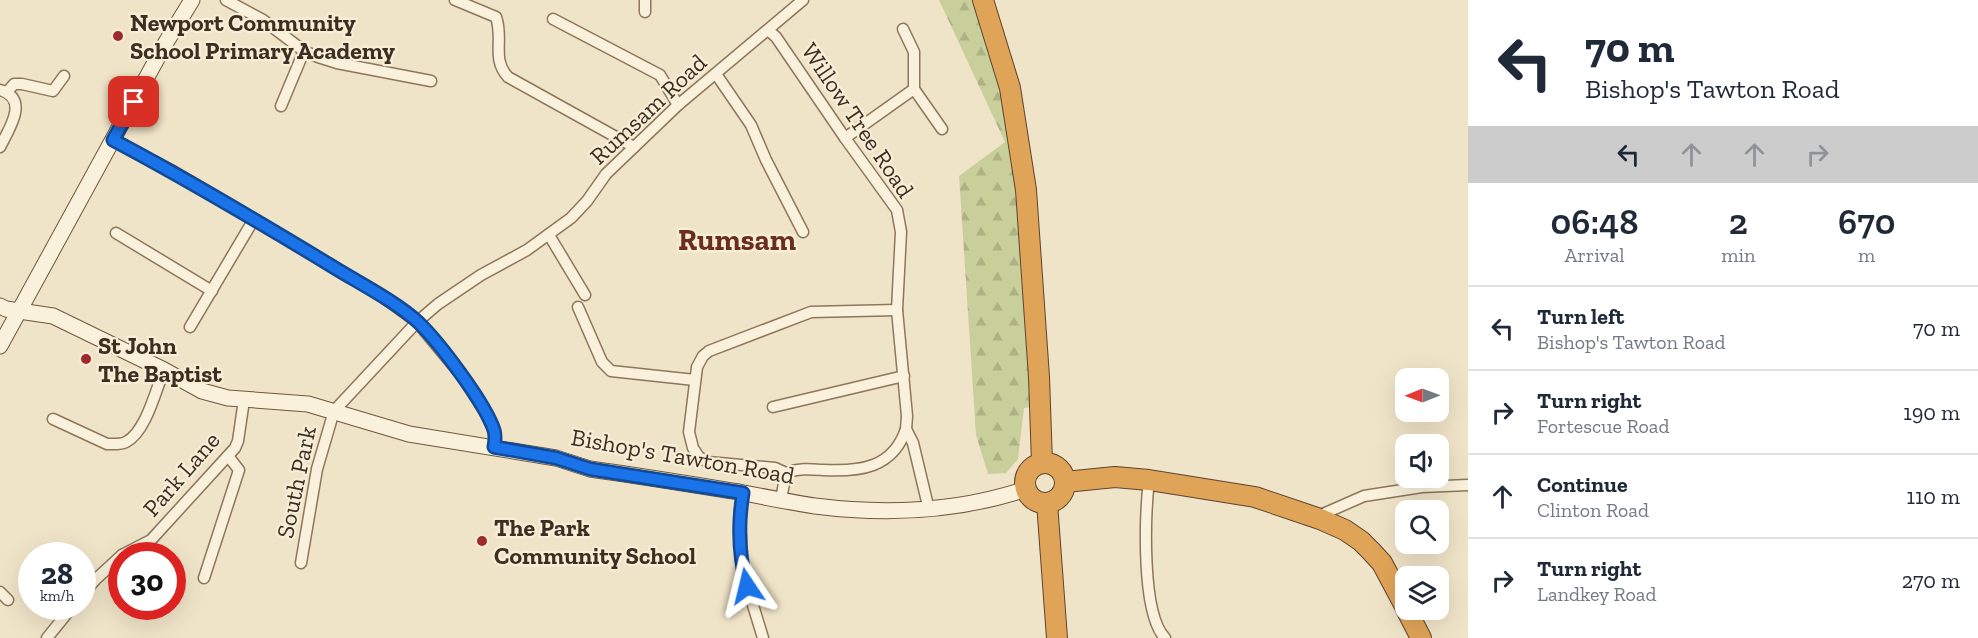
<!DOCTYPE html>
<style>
body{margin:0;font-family:"Zilla Slab",serif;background:#f6f6f7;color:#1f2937;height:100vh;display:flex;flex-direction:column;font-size:22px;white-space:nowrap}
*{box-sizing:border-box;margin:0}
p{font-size:20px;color:#747a83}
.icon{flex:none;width:33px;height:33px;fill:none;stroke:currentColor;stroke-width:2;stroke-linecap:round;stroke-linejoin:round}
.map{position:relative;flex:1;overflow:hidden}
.panel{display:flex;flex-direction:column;background:#fff;width:510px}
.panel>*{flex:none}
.top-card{background:#fff;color:#1f2937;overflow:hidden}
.needle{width:39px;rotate:269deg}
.tools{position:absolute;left:1395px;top:368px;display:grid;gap:12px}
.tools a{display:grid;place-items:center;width:54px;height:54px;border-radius:12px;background:#fff;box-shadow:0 6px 24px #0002;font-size:30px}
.speed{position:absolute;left:18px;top:542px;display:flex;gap:12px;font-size:30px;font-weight:700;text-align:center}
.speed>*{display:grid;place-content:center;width:78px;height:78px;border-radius:50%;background:#fff;box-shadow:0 6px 24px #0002;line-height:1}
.speed small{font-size:15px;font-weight:400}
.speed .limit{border:9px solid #d22;background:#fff;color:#111}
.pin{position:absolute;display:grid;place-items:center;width:51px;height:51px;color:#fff;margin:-26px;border-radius:12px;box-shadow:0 3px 9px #0006}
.me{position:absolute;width:66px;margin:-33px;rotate:350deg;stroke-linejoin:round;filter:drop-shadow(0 0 4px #0008)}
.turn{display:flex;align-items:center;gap:21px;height:126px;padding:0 18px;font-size:27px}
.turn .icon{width:78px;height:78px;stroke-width:2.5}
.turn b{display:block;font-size:42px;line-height:51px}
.lanes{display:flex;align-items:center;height:57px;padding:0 18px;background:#0003;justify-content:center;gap:30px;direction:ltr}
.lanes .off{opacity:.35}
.eta{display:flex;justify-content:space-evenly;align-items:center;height:102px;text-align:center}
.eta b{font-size:36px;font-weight:600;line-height:42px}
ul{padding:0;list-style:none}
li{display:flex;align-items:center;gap:18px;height:84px;padding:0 18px;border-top:2px solid #e0e1e3}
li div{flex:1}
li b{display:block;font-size:22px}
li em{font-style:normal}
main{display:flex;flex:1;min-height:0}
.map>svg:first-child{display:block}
.forest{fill:url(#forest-firs)}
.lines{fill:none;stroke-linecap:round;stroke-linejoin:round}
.street-casing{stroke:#8d765c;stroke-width:13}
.secondary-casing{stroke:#6f573f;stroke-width:17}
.highway-casing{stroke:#5b4430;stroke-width:22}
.street{stroke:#faf1dc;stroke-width:10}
.secondary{stroke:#faf1dc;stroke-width:15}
.highway{stroke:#e0a458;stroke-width:20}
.route-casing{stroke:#114b97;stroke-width:15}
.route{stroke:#1a73e8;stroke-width:10}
.poi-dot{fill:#9e2a2b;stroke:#f7eed8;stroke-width:2}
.labels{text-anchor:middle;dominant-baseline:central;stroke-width:4.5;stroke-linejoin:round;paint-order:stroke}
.poi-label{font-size:24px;font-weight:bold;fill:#3d2e20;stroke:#f7eed8;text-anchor:start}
.street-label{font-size:24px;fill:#3d2e20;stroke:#f7eed8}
.district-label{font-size:30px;font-weight:bold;fill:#6b2e1e;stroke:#f7eed8}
</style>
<main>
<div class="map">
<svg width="1468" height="638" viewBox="0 0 1468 638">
<defs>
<pattern id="forest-firs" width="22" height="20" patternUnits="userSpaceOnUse" patternTransform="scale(1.5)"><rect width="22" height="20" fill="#c9cf9b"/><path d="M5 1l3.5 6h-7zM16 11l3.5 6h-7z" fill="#aeb285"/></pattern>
</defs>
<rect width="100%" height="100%" fill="#f0e4c8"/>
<path class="forest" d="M939,0H973L1002,91L1015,163L1032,407L1024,408L1018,459L1006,473L988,474L976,435L959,176L1005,142Z"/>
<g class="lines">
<g class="street-casing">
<g id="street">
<path d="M226,0L263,20L304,51L318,57L337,63L431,81"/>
<path d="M455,0L496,17C504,40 491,59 508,77L634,147"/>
<path d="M645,0V12"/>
<path d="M553,19L660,75L678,105"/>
<path d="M903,29L914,52V89"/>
<path d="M768,30L776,37L845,138L897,210L901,232L897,310L907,416L906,429L913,443L929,510"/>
<path d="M716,74L751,125L766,160L803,232"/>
<path d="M0,90C30,99 9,129 0,147"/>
<path d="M7,92L14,84H22L53,91L64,76"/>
<path d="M281,106L304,51"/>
<path d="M845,138L914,89L942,129"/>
<path d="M113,140L173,171L254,219L380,295L417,322L462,376L485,412L493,428L495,437L494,447"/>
<path d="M116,233L212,291"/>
<path d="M549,235L585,295"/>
<path d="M578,307L602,362L611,371L695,380"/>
<path d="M190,327L254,219"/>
<path d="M773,407L904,376"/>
<path d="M53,419L107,444C114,444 120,445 126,442C146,432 156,389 164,370"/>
<path d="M786,473L775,468L708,462L699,457L693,448L689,432L697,367L703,356L709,351L811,312L897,310"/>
<path d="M1149,480C1145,515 1141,613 1165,638"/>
<path d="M743,493L740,511L742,569L763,638"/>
<path d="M781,499L786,473C799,468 809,469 823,470C860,472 893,468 906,429"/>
<path d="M1320,519L1323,514L1364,496L1422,487L1468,485"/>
<path d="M122,555L151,540L235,448L238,441L244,400"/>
<path d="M301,563L317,469L334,411L417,322L438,304L481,275L527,250L571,218L587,201L606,174L678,105L803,0"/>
<path d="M204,578L239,470L228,456"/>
<path d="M0,592L8,600"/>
<path d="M82,595L96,579L122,555"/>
<path d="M47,638L73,606"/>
</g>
</g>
<g class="secondary-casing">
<g id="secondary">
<path d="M0,306L6,309L53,316L164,370L202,391L228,398L308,404L409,434L556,458L590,469C640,476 689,484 739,492C764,497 789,502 815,506C886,515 957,512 1026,489"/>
<path d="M0,346L165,44L192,0"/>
</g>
</g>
<g class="highway-casing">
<g id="highway">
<path d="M983,0L1010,88L1026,190L1039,377L1042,463"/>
<circle cx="1045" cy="483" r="20"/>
<path d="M1065,482L1115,477L1149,480L1255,497L1320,519L1345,530L1361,541L1371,551L1382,563L1406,608"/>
<path d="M1047,503L1057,638"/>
<path d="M1406,609L1421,638"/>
</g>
</g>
<use href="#street" class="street"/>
<use href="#secondary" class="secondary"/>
<use href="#highway" class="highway"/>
</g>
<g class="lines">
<g class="route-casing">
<path id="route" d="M134,102L113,140C187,179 259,222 330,265C357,282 395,301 418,322C439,342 485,403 494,430C496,436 495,441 494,447L556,458L590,469L743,493C738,523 739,557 747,586"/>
</g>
<use href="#route" class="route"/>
</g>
<g class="poi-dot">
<circle cx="118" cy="36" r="6"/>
<circle cx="86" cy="359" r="6"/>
<circle cx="482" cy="541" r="6"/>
</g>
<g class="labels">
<g class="poi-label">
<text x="130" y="22">Newport Community<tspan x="130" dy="28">School Primary Academy</tspan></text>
<text x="98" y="345">St John<tspan x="98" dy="28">The Baptist</tspan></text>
<text x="494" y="527">The Park<tspan x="494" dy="28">Community School</tspan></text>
</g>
<g class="street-label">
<text transform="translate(648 109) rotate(-43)">Rumsam Road</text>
<text transform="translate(858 120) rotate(56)">Willow Tree Road</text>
<text transform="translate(683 456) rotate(10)">Bishop's Tawton Road</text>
<text transform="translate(181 474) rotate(-49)">Park Lane</text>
<text transform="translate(296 482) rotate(-78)">South Park</text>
</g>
<g class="district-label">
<text x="737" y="240">Rumsam</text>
</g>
</g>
</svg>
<div class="tools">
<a><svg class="needle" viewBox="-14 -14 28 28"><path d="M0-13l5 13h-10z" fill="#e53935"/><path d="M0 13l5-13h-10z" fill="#747a83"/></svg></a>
<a><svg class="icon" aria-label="sound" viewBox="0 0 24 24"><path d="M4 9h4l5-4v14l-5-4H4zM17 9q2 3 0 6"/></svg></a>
<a><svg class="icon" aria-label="search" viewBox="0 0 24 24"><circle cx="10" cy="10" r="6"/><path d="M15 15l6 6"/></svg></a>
<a><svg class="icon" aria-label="layers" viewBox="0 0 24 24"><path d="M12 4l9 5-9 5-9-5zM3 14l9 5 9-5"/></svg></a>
</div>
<div class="speed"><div>28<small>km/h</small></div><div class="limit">30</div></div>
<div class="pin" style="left:134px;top:102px;background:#d93025"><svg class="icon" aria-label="arrive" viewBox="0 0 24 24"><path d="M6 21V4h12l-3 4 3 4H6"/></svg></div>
<svg class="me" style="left:747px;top:586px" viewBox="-20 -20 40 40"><path d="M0-17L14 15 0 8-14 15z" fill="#1a73e8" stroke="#fff" stroke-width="4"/></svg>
</div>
<section class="panel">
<div class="top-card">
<div class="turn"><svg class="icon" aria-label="left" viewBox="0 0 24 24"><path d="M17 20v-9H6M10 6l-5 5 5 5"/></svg><div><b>70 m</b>Bishop's Tawton Road</div></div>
<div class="lanes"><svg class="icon" aria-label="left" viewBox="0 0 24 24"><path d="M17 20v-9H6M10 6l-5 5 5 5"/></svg><svg class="icon off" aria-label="ahead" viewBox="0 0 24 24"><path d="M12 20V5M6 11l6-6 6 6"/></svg><svg class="icon off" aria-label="ahead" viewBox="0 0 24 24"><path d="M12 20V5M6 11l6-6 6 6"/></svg><svg class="icon off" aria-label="right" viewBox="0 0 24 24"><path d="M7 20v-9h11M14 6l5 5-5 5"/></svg></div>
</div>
<div class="eta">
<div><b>06:48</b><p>Arrival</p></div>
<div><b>2</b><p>min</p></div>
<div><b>670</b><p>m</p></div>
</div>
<ul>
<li><svg class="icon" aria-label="left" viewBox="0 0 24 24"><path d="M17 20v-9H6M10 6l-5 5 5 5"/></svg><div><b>Turn left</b><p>Bishop's Tawton Road</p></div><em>70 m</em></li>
<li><svg class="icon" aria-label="right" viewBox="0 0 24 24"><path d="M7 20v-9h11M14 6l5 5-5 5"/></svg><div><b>Turn right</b><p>Fortescue Road</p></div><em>190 m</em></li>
<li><svg class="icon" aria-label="ahead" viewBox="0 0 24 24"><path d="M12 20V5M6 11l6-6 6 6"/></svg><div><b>Continue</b><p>Clinton Road</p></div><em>110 m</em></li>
<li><svg class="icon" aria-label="right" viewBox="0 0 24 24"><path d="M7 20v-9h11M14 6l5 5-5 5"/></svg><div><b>Turn right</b><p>Landkey Road</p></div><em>270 m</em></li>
</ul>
</section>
</main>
